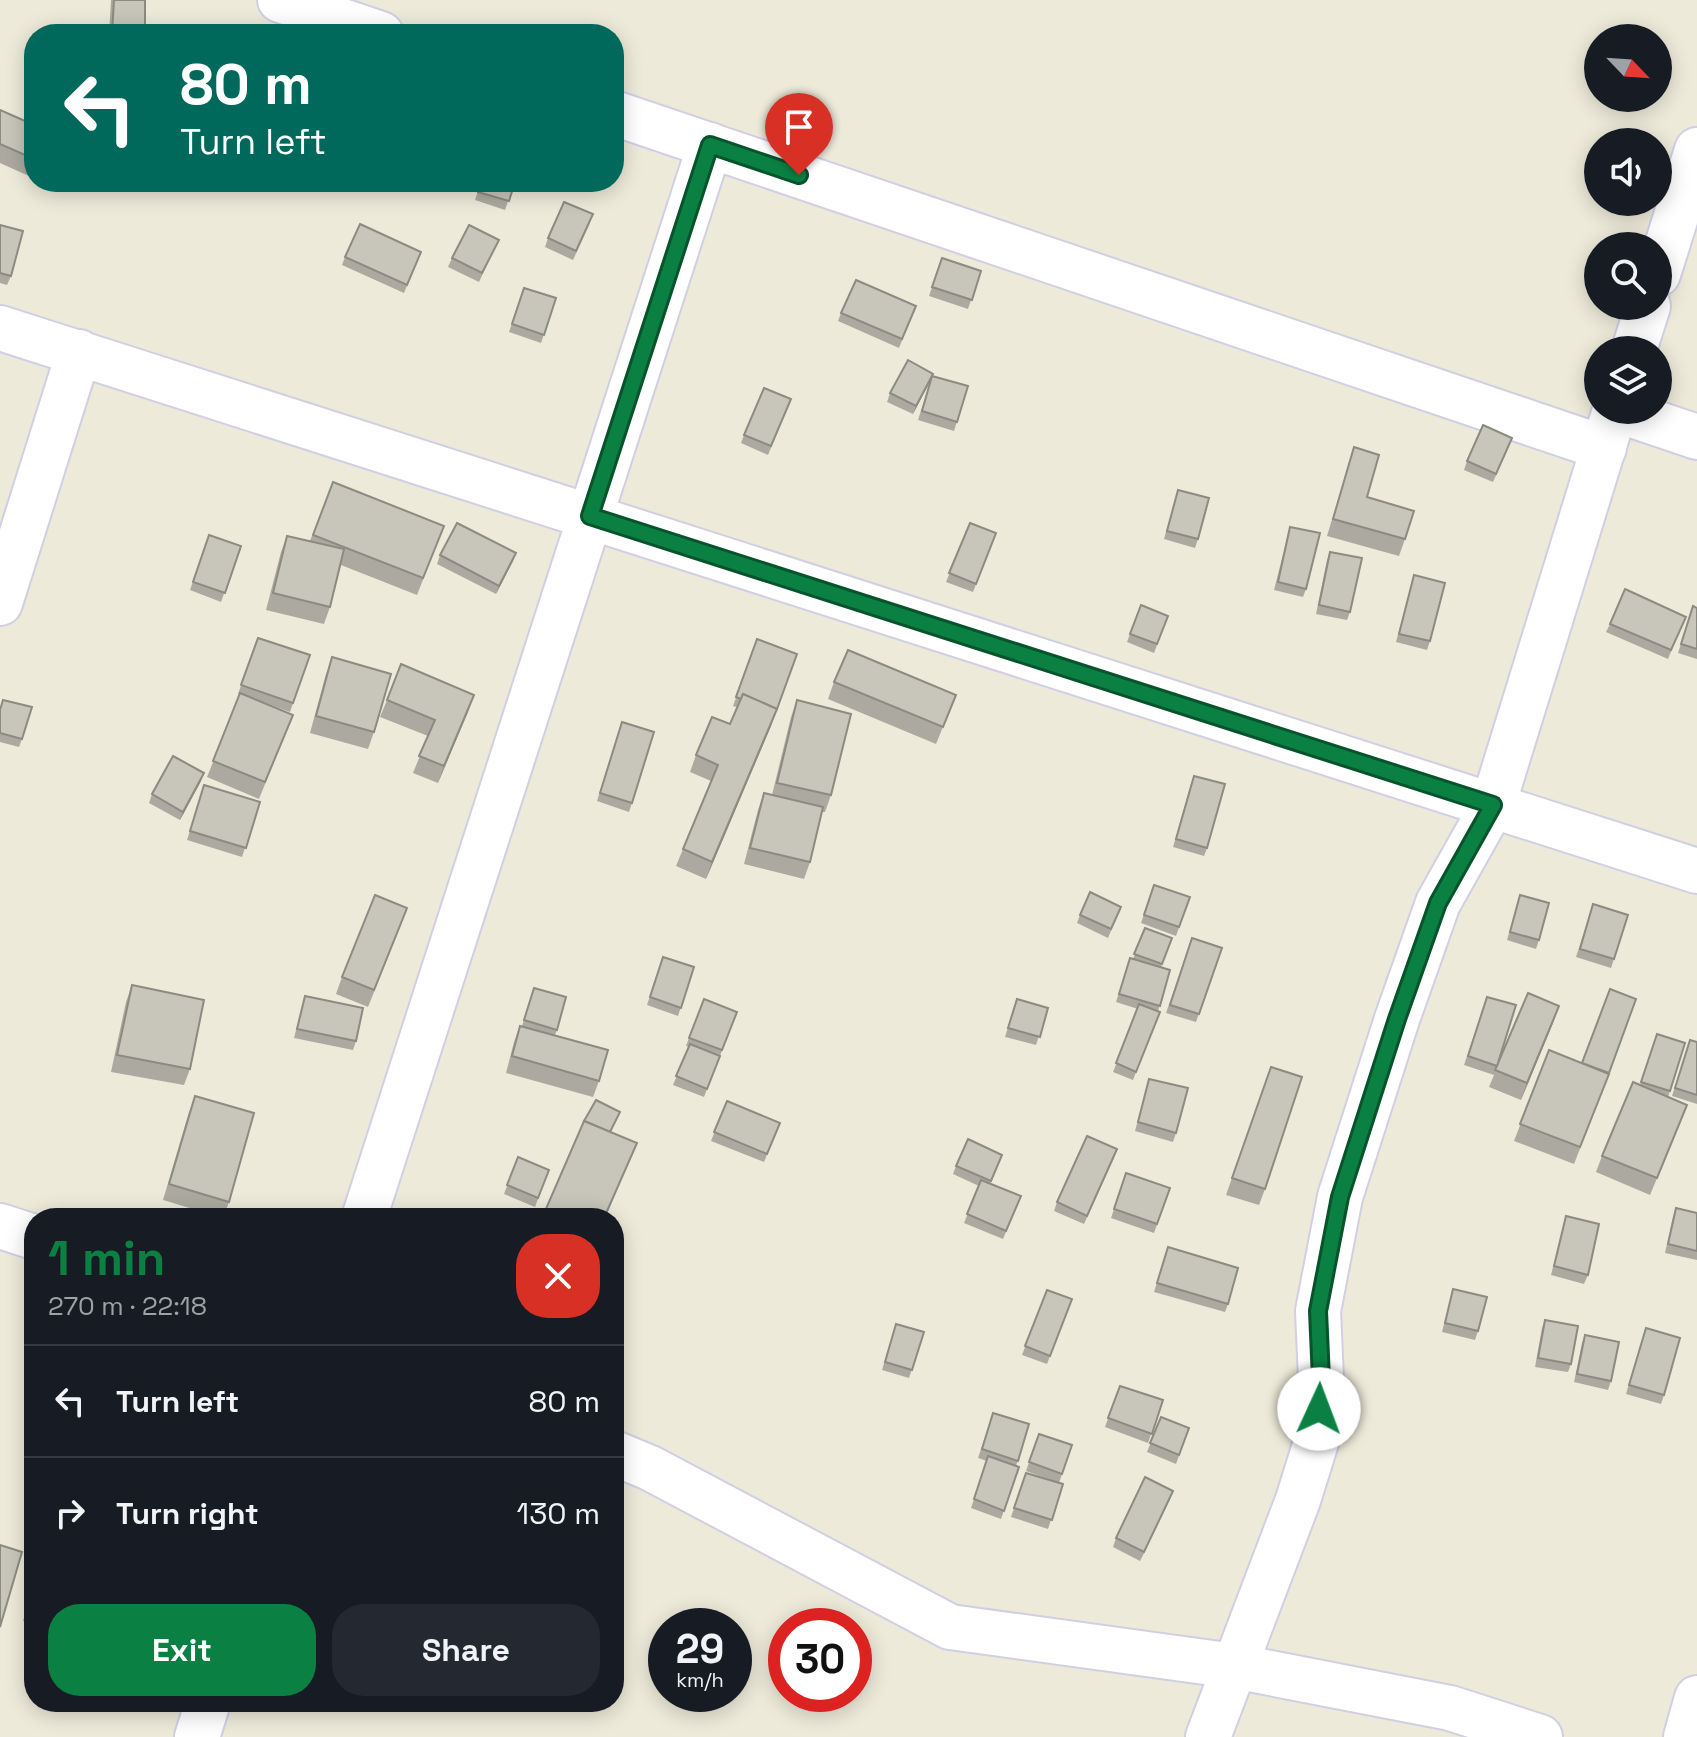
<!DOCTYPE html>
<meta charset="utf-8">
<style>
body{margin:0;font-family:"Space Grotesk",sans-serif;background:#242831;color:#f1f3f6;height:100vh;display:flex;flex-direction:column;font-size:30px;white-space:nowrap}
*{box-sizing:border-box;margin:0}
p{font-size:26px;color:#9ea1a6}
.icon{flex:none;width:44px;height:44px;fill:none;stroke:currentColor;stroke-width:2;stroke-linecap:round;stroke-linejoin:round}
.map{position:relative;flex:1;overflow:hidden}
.panel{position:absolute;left:24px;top:1208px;width:600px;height:504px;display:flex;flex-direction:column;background:#171b24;border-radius:32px;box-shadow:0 4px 20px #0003}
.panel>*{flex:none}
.top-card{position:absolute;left:24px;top:24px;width:600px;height:168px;border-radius:32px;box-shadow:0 4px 20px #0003;background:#00695c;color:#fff;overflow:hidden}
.needle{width:52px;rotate:115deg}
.tools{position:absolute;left:1584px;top:24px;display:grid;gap:16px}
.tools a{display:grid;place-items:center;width:88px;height:88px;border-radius:50%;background:#171b24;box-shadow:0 4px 20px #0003;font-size:40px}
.speed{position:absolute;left:648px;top:1608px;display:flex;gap:16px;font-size:40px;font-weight:700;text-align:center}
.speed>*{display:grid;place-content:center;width:104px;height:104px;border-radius:50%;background:#171b24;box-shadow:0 4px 20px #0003;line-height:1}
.speed small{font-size:20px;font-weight:400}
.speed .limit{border:12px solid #d22;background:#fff;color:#111}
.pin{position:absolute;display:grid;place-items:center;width:68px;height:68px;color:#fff;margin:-82px -34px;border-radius:50% 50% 50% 0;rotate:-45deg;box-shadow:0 0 8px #0007}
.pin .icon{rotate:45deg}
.me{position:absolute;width:88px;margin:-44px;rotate:2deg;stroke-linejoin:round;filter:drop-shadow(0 0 6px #0008)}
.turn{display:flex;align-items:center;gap:28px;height:168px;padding:0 24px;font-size:36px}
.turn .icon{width:104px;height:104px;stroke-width:2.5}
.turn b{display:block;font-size:56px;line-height:68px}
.round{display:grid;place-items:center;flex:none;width:84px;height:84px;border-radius:32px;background:#242831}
.overview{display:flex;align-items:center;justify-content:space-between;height:136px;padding:0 24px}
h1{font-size:48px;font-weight:700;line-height:60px;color:#0b8043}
.cta{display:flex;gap:16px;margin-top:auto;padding:16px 24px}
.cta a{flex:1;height:92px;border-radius:32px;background:#0b8043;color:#fff;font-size:32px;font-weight:700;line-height:92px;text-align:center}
.cta a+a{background:#242831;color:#f1f3f6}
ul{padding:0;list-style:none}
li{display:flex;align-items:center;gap:24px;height:112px;padding:0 24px;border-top:2px solid #363941}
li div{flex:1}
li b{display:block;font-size:30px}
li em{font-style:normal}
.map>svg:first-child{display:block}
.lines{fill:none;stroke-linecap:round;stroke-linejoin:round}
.street-casing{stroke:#d1cfe4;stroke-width:48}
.street{stroke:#fff;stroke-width:44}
.wall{fill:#acaaa0}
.shaded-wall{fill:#8c8b82}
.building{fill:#c8c6ba;stroke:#8c8b82;stroke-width:2}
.route-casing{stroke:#07532c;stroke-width:20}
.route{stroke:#0b8043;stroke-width:14}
</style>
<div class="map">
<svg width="1697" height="1737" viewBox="0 0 1697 1737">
<rect width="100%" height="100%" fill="#edeada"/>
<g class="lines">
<g class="street-casing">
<g id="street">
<path d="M280,0L381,34"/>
<path d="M614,113L1604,448"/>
<path d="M1658,274L1697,150"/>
<path d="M0,328L1697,871"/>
<path d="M1634,350L1648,306"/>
<path d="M1617,410L1697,437"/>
<path d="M0,603L79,352"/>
<path d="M364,1218L710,145"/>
<path d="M0,1226L34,1237"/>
<path d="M614,1453L650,1468L950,1627L1234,1666L1450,1708L1540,1737"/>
<path d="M197,1737L208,1702"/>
<path d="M1208,1737L1298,1500L1317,1439L1321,1379L1318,1311L1340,1197L1397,1019L1438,903L1493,805L1615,410"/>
<path d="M1686,1737L1697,1698"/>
</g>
</g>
<use href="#street" class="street"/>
</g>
<g class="wall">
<path d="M111,0H145V34H109Z"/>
<path d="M0,110L34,125V170L31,177L0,163Z"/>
<path d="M481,182H515L505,210L475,200Z"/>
<path d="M590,223L573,260L545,247L548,238Z"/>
<path d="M0,225L11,276L7,285L0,283Z"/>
<path d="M499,240L479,282L448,267L452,258Z"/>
<path d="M421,252L404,293L342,265L345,257Z"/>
<path d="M942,258L981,271L968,309L929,296Z"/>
<path d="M524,288L556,298L541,343L509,332Z"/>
<path d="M916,306L899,348L838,321L841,313Z"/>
<path d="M933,374L913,414L887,402L890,393Z"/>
<path d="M932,376L968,386L954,431L918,420Z"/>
<path d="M791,399L768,455L741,443L744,435Z"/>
<path d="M1509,446L1493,482L1464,470L1467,461Z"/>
<path d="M1354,447L1367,497L1405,539L1399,556L1327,536Z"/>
<path d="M333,482L444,526L417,595L341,565L330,607L324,624L266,610L281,552L287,536L310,541Z"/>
<path d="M1178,490L1198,539L1195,548L1164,539Z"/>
<path d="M970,523L996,533L973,592L946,582Z"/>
<path d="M1290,527L1306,589L1303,597L1274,590Z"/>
<path d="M209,535L241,546L221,602L190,590Z"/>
<path d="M1330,552L1350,612L1347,620L1316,614L1327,560Z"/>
<path d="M440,555L513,561L496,594L437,564Z"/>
<path d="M1414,575L1430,641L1427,650L1396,642Z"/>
<path d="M1693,606L1697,608V659L1678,653Z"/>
<path d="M1168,616L1154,653L1127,642L1130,634Z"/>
<path d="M1610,624L1682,625L1668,659L1606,632Z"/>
<path d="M258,638L310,655L290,712L257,700L293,715L259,799L207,777L240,695L238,694Z"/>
<path d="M757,639L797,654L771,726L706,879L676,866L711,781L690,772L696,755L730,724L737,707L733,706Z"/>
<path d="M332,657L374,732L368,749L310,733L326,674Z"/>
<path d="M834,682L956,695L936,744L828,699Z"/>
<path d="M474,695L438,783L413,773L428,736L380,717L387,700Z"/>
<path d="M3,700L22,739L19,747L0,742V707Z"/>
<path d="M797,700L831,795L825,812H822L810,862L804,879L744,864L758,810L764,793L772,795L791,717Z"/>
<path d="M622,722L632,803L629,812L597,801Z"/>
<path d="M201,781L180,820L149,803L152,794Z"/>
<path d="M1191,784L1207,848L1204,856L1173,847Z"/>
<path d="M204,785L260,802L242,857L187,840Z"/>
<path d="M1154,885L1190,897L1176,936L1141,923Z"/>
<path d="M1520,895L1539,940L1536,949L1507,940Z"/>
<path d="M1121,907L1108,938L1077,923L1080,915Z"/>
<path d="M1590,913L1614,959L1611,968L1576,957Z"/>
<path d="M401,925L368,1007L336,994L342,977Z"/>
<path d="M1145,928L1172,938L1161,967L1170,970L1158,1011L1160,1012L1133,1080L1113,1072L1138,1009L1116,1002L1130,958L1133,959Z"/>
<path d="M1192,938L1222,948L1196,1022L1166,1013Z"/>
<path d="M663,957L694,967L678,1016L647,1005Z"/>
<path d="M132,985L190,1069L184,1085L111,1072L126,1002Z"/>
<path d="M305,996L356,1041L353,1050L294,1038Z"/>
<path d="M531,997L557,1030L555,1035L599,1081L593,1097L506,1073L514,1042L520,1026H522Z"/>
<path d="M1487,997L1497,1066L1553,1023L1521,1100L1489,1087L1494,1075L1464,1065Z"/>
<path d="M704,999L737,1012L704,1097L673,1085L689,1047L686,1046Z"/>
<path d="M1017,999L1048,1008L1036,1045L1005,1037Z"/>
<path d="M1657,1034L1685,1043L1668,1097L1681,1121L1650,1195L1596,1172L1602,1156L1640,1085Z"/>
<path d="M1690,1040L1697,1042V1104L1672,1096Z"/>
<path d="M1549,1050L1603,1090L1574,1164L1514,1141Z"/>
<path d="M1271,1067L1265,1189L1259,1205L1226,1195Z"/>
<path d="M1149,1079L1176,1133L1173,1142L1135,1131Z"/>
<path d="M195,1096L229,1202L223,1218L163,1200L189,1112Z"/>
<path d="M727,1101L780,1123L764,1162L711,1141Z"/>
<path d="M1002,1155L990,1184L1021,1196L1003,1239L964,1223L979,1186L953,1174L956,1166Z"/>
<path d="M518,1157L549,1170L535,1207L504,1194Z"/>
<path d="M1114,1158L1084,1224L1054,1211L1057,1202Z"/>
<path d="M1126,1173L1170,1188L1154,1233L1111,1218Z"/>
<path d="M1676,1208L1697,1213V1260L1665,1253L1673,1217Z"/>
<path d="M1566,1216L1588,1275L1584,1284L1551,1275Z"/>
<path d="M1168,1247L1228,1304L1225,1312L1154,1292Z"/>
<path d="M1453,1289L1478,1331L1475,1340L1442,1332Z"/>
<path d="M1047,1290L1072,1299L1047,1364L1022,1355Z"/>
<path d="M1545,1320L1571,1364L1568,1372L1535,1367L1542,1328Z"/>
<path d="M1646,1328L1664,1395L1661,1404L1626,1394Z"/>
<path d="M924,1332L909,1378L882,1370L893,1333Z"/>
<path d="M1585,1335L1611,1381L1608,1390L1574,1382L1582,1343Z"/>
<path d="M1120,1386L1163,1400L1148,1443L1105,1427Z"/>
<path d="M993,1413L1029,1424L1016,1466L1019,1467L1001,1519L971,1508L987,1461L978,1458Z"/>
<path d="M1161,1417L1189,1428L1176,1464L1147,1452Z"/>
<path d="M1039,1434L1072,1445L1059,1483L1026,1471Z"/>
<path d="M1026,1473L1063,1484L1048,1529L1011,1517Z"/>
<path d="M1170,1499L1140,1561L1113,1547L1116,1538Z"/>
<path d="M34,1585V1624L23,1621Z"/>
</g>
<g class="shaded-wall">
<path d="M933,374L930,382L913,414L916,406Z"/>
<path d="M516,553L513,561L496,594L499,586Z"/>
<path d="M474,695L468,712L438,783L444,766Z"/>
<path d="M777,709L771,726L706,879L712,862Z"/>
<path d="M204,773L201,781L180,820L183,812Z"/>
<path d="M1559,1006L1553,1023L1521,1100L1527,1083Z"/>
<path d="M637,1143L605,1218H604Z"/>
<path d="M1173,1491L1170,1499L1140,1561L1144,1552Z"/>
</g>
<g class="building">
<path d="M114,0H145V34H112Z"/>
<path d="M0,110L34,125V159L0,144Z"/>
<path d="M481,182H515L509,201L478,192Z"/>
<path d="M564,202L593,214L576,251L548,238Z"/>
<path d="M360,224L421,252L407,285L345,257Z"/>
<path d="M0,225L23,231L11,276L0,273Z"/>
<path d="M469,225L499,240L482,273L452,258Z"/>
<path d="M942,258L981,271L972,300L932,287Z"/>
<path d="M856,280L916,306L902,339L841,313Z"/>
<path d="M524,288L556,298L544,335L512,324Z"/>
<path d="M908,360L933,374L916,406L890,393Z"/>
<path d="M932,376L968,386L957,422L922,411Z"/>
<path d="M764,388L791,399L771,446L744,435Z"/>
<path d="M1483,425L1512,438L1496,474L1467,461Z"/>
<path d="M1354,447L1379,455L1367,497L1414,511L1405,539L1333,519Z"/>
<path d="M333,482L444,526L423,578L313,535Z"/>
<path d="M1178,490L1209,498L1198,539L1167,531Z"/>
<path d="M457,523L516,553L499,586L440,555Z"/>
<path d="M970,523L996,533L976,584L949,573Z"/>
<path d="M1290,527L1320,533L1306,589L1278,582Z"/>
<path d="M209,535L241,546L225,593L193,582Z"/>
<path d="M287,536L344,549L330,607L273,593Z"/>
<path d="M1330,552L1362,558L1350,612L1319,605Z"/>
<path d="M1414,575L1445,583L1430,641L1399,634Z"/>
<path d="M1625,589L1686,617L1671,650L1610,624Z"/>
<path d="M1141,605L1168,616L1157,644L1130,634Z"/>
<path d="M1693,606L1697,608V649L1681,644Z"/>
<path d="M258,638L310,655L293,703L241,685Z"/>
<path d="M757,639L797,654L777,709L743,694L741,699L736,697Z"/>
<path d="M848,650L956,695L943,727L834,682Z"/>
<path d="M332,657L391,674L374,732L316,716Z"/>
<path d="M401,664L474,695L444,766L419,756L435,720L387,700Z"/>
<path d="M240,693L293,715L265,782L213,761Z"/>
<path d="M743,694L777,709L712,862L683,849L718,765L696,755L712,717L730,724Z"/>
<path d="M3,700L32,707L22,739L0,733V710Z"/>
<path d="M797,700L851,714L831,795L777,783Z"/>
<path d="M622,722L654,732L632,803L600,793Z"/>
<path d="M173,756L204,773L183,812L152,794Z"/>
<path d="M1194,776L1225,784L1207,848L1176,839Z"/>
<path d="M204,785L260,802L246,848L190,831Z"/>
<path d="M764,793L823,807L810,862L750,848Z"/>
<path d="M1154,885L1190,897L1179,927L1144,915Z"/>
<path d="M1090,892L1121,907L1111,929L1080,915Z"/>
<path d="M375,895L407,908L374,990L342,977Z"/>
<path d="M1520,895L1549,903L1539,940L1510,932Z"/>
<path d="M1593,904L1628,915L1614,959L1580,949Z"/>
<path d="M1145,928L1172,938L1162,964L1134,954Z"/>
<path d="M1192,938L1222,948L1199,1014L1170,1005Z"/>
<path d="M663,957L694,967L681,1008L650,997Z"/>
<path d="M1130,958L1170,970L1160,1006L1119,994Z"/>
<path d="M132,985L204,1000L190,1069L117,1055Z"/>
<path d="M534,988L566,997L557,1030L524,1020Z"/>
<path d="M1610,989L1636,999L1609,1073L1582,1063Z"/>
<path d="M1528,993L1559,1006L1527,1083L1495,1070Z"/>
<path d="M305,996L363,1008L356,1041L297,1029Z"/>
<path d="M1487,997L1516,1005L1497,1066L1468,1056Z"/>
<path d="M704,999L737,1012L722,1050L689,1038Z"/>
<path d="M1017,999L1048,1008L1040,1037L1008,1028Z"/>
<path d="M1139,1004L1160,1012L1136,1072L1116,1063Z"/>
<path d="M520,1026L608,1050L599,1081L512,1056Z"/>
<path d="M1657,1034L1685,1043L1670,1091L1641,1082Z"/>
<path d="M1690,1040L1697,1042V1095L1675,1088Z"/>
<path d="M690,1044L720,1056L707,1089L676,1076Z"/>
<path d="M1549,1050L1609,1074L1580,1147L1520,1124Z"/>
<path d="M1271,1067L1302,1077L1265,1189L1232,1178Z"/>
<path d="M1149,1079L1188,1088L1176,1133L1138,1122Z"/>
<path d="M1633,1082L1687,1105L1657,1178L1602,1156Z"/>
<path d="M195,1096L254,1113L229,1202L169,1184Z"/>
<path d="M596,1100L620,1112L610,1132L584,1121Z"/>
<path d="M727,1101L780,1123L767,1154L714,1132Z"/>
<path d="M584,1121L637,1143L604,1218H542Z"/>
<path d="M1087,1136L1117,1149L1087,1216L1057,1202Z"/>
<path d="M968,1139L1002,1155L991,1181L956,1166Z"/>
<path d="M518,1157L549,1170L538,1198L507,1185Z"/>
<path d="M1126,1173L1170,1188L1157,1224L1114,1209Z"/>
<path d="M981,1180L1021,1196L1006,1231L967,1214Z"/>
<path d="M1676,1208L1697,1213V1251L1668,1244Z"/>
<path d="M1566,1216L1599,1224L1588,1275L1554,1266Z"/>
<path d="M1168,1247L1238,1268L1228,1304L1157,1283Z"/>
<path d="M1453,1289L1487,1297L1478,1331L1445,1323Z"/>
<path d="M1047,1290L1072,1299L1050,1356L1025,1346Z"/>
<path d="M1545,1320L1578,1326L1571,1364L1538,1358Z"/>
<path d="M896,1324L924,1332L912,1370L885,1362Z"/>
<path d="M1646,1328L1680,1338L1664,1395L1629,1385Z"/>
<path d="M1585,1335L1619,1342L1611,1381L1577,1374Z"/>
<path d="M1120,1386L1163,1400L1152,1434L1108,1418Z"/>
<path d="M993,1413L1029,1424L1018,1461L982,1449Z"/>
<path d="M1161,1417L1189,1428L1179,1455L1150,1443Z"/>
<path d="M1039,1434L1072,1445L1062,1474L1029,1462Z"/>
<path d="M988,1456L1019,1467L1004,1511L974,1499Z"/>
<path d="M1026,1473L1063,1484L1052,1520L1014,1508Z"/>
<path d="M1145,1477L1173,1491L1144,1552L1116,1538Z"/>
<path d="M0,1545L22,1552L0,1627Z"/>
<path d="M34,1589V1606L29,1604Z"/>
</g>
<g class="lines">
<g class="route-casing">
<path id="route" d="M799,175L710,145L590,516L1493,805L1438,903L1397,1019L1340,1197L1318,1311L1321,1379L1319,1409"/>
</g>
<use href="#route" class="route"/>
</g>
</svg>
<div class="tools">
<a><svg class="needle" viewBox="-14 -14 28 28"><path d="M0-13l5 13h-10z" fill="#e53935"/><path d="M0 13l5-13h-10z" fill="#9ea1a6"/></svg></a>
<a><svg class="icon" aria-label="sound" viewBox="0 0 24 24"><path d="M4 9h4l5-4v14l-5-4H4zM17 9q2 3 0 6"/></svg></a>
<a><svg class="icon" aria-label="search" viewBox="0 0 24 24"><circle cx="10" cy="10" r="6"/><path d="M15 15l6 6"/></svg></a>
<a><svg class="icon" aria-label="layers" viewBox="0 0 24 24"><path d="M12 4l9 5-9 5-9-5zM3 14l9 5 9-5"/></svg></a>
</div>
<div class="speed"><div>29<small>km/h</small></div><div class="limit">30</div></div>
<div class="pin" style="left:799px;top:175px;background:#d93025"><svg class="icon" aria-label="arrive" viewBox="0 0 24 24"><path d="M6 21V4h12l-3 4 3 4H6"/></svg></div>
<svg class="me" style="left:1319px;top:1409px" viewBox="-20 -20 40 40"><circle r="19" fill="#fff"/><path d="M0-13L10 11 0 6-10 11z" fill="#0b8043"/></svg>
<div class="top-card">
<div class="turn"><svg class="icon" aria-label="left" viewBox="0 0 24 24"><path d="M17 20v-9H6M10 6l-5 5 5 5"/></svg><div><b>80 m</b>Turn left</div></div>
</div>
<section class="panel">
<div class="overview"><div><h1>1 min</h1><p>270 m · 22:18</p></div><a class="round" style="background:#d93025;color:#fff"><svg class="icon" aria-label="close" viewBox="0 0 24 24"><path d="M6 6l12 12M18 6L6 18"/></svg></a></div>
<ul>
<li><svg class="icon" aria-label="left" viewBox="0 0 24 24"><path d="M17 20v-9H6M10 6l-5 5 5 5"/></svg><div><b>Turn left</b></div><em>80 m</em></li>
<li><svg class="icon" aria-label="right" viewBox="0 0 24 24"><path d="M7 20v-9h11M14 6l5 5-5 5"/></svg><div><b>Turn right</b></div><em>130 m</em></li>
</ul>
<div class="cta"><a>Exit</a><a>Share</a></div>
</section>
</div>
